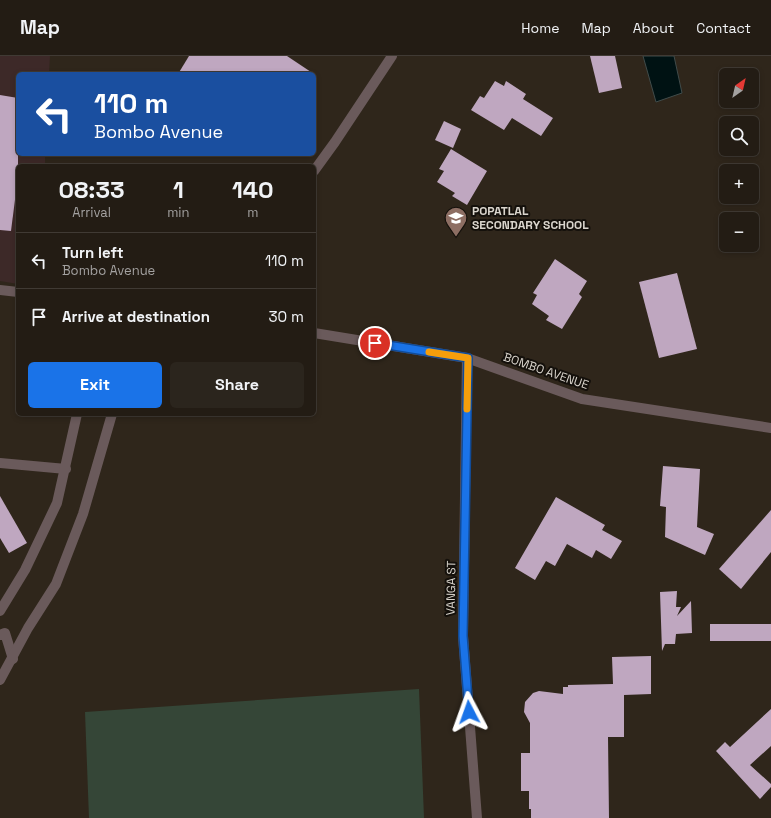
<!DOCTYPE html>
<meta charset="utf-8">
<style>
body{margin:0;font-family:"Space Grotesk",sans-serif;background:#2b251d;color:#f1f3f6;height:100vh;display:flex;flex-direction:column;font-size:15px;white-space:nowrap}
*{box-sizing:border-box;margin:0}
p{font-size:13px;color:#a3a1a0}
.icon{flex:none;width:22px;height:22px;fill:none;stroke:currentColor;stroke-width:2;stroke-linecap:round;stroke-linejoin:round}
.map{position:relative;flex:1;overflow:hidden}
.drawer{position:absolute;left:16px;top:108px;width:300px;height:252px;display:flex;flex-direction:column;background:#231c14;border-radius:6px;box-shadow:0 2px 6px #0003,0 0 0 1px #403a34}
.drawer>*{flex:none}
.banner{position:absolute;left:16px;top:16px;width:300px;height:84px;border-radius:6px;box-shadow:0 2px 6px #0003,0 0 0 1px #403a34;background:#1a4fa0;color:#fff;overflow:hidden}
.needle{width:26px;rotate:34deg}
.tools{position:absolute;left:719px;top:12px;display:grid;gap:8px}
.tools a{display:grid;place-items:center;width:40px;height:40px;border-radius:6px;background:#231c14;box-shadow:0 2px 6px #0003,0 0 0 1px #403a34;font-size:20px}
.pin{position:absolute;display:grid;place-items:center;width:34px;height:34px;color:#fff;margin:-17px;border:2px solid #fff;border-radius:50%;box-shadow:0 1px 4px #0007}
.me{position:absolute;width:44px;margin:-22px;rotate:356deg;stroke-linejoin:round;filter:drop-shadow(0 0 3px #0008)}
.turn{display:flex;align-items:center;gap:14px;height:84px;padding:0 12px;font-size:18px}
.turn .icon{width:52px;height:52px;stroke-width:2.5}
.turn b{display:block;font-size:28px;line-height:34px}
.eta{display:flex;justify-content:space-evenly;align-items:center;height:68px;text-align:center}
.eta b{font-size:24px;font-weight:700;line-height:28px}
.action{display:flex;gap:8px;margin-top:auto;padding:8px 12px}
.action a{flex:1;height:46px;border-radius:6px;background:#1a73e8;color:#fff;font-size:16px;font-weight:700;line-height:46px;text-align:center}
.action a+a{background:#2b251d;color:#f1f3f6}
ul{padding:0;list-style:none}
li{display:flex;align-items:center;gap:12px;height:56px;padding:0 12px;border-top:1px solid #403a34}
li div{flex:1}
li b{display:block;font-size:15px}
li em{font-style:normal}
header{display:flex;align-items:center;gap:24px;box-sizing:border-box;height:56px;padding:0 20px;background:#231c14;border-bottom:1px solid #403a34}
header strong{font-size:19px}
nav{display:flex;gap:22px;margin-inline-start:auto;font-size:14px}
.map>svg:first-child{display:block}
.medical{fill:#3d2928}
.garden{fill:#354637}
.water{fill:#001213;stroke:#414c4b}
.building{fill:#bfa7c0}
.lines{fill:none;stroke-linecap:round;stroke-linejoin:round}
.service{stroke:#6a5a5b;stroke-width:10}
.minor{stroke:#6a5a5b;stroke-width:10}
.tertiary{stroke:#6a5a5b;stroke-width:10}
.route-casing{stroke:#114b97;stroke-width:10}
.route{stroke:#1a73e8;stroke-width:7}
.slow{stroke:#f59e0b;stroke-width:7}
.labels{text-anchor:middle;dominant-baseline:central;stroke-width:4;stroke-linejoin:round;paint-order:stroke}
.poi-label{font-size:12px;font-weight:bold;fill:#dad5cd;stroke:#14100b;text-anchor:start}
.street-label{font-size:12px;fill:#dad5cd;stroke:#14100b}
</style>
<header>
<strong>Map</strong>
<nav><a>Home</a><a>Map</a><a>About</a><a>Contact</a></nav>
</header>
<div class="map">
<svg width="771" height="762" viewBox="0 0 771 762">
<rect width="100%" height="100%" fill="#2f261b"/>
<path class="medical" d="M0,0H50L49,18H18V98H45V110H18V228L0,225Z"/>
<path class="garden" d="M419,633L424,762H89L85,656Z"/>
<path class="water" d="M643,0H674L682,37L656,46Z"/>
<g class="building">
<path d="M189,0H287L314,18H178Z"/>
<path d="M590,0H615L622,32L599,37Z"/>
<path d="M495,25L504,30L506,25L526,38L523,43L553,62L541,80L512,62L504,74L471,54L480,40L484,42Z"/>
<path d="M0,39L18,42V120L11,175L0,174Z"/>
<path d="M444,65L461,73L453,92L435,84Z"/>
<path d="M451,93L487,115L467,149L452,140L455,137L437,126L444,115L439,113Z"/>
<path d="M555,203L587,225L579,238L582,241L562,273L546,264L549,260L532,248L537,239L533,237Z"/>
<path d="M677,217L697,293L659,302L639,226Z"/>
<path d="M663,410L700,413L697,471L714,478L705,499L665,481L666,451L660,450Z"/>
<path d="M0,440L27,487L9,497L0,482Z"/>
<path d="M556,441L605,469L602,474L622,485L611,503L596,494L592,502L567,488L555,510L546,505L535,524L515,512Z"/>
<path d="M771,454V496L741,533L719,513Z"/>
<path d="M677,535L676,551H681L677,560L691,545L692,577L676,578L675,588H665L662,595L660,536Z"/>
<rect x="710" y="568" width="61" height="17"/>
<path d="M651,600V638L624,639V681H608L609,762H531V753H529V735H521V697H530V667L524,656L525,646L533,637L539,635L563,638V631H568V629L613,628L612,601Z"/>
<path d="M771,653V690L750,709L771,728V731L760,743L716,695L725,686L730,691Z"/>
</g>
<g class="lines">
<g class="service">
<path d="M314,115L335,86L392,0"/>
<path d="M0,407L66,413"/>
<path d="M0,555L25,514L57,447L77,358"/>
<path d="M0,579L5,577L13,603"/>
<path d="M0,624L28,572L56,528L83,458L112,358"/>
</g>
<path class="minor" d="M467,302L463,580L477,762"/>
<g class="tertiary">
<path d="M0,234L18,236"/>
<path d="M314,277L467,302L582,343L771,372"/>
</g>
</g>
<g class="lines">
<g class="route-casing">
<path id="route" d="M375,287L468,302L463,580L469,656"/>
</g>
<use href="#route" class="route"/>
<path class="slow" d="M429,296L468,302L467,353"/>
</g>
<defs>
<g id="school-pin" transform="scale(1.15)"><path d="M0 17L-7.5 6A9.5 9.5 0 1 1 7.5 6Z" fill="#8d6e63" stroke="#14100b"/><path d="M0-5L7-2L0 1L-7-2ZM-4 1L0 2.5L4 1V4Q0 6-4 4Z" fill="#fff"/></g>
</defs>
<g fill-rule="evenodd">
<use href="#school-pin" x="456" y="162"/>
</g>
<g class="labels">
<g class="poi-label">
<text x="472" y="155">POPATLAL<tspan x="472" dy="14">SECONDARY SCHOOL</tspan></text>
</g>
<g class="street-label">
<text transform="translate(546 315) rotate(19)">BOMBO AVENUE</text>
<text transform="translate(451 532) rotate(-89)">VANGA ST</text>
</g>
</g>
</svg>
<div class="tools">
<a><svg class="needle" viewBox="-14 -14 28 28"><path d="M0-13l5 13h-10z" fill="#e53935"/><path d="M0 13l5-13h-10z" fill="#a3a1a0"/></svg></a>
<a><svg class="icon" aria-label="search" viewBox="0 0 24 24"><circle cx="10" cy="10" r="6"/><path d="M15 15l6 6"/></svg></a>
<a>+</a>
<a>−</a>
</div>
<div class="pin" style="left:375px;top:287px;background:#d93025"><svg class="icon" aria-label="arrive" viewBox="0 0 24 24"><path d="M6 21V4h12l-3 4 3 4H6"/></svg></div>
<svg class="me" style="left:469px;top:656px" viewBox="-20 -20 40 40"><path d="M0-17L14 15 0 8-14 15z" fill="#1a73e8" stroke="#fff" stroke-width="4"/></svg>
<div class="banner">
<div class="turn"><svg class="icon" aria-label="left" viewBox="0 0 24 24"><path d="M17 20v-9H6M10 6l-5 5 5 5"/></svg><div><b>110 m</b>Bombo Avenue</div></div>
</div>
<section class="drawer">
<div class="eta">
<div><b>08:33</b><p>Arrival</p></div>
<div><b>1</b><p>min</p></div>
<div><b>140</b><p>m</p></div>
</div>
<ul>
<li><svg class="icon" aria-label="left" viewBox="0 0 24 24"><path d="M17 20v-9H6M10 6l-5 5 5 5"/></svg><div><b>Turn left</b><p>Bombo Avenue</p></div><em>110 m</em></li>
<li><svg class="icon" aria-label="arrive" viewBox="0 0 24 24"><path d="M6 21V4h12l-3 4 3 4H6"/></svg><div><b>Arrive at destination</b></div><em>30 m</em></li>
</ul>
<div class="action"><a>Exit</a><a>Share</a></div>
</section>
</div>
